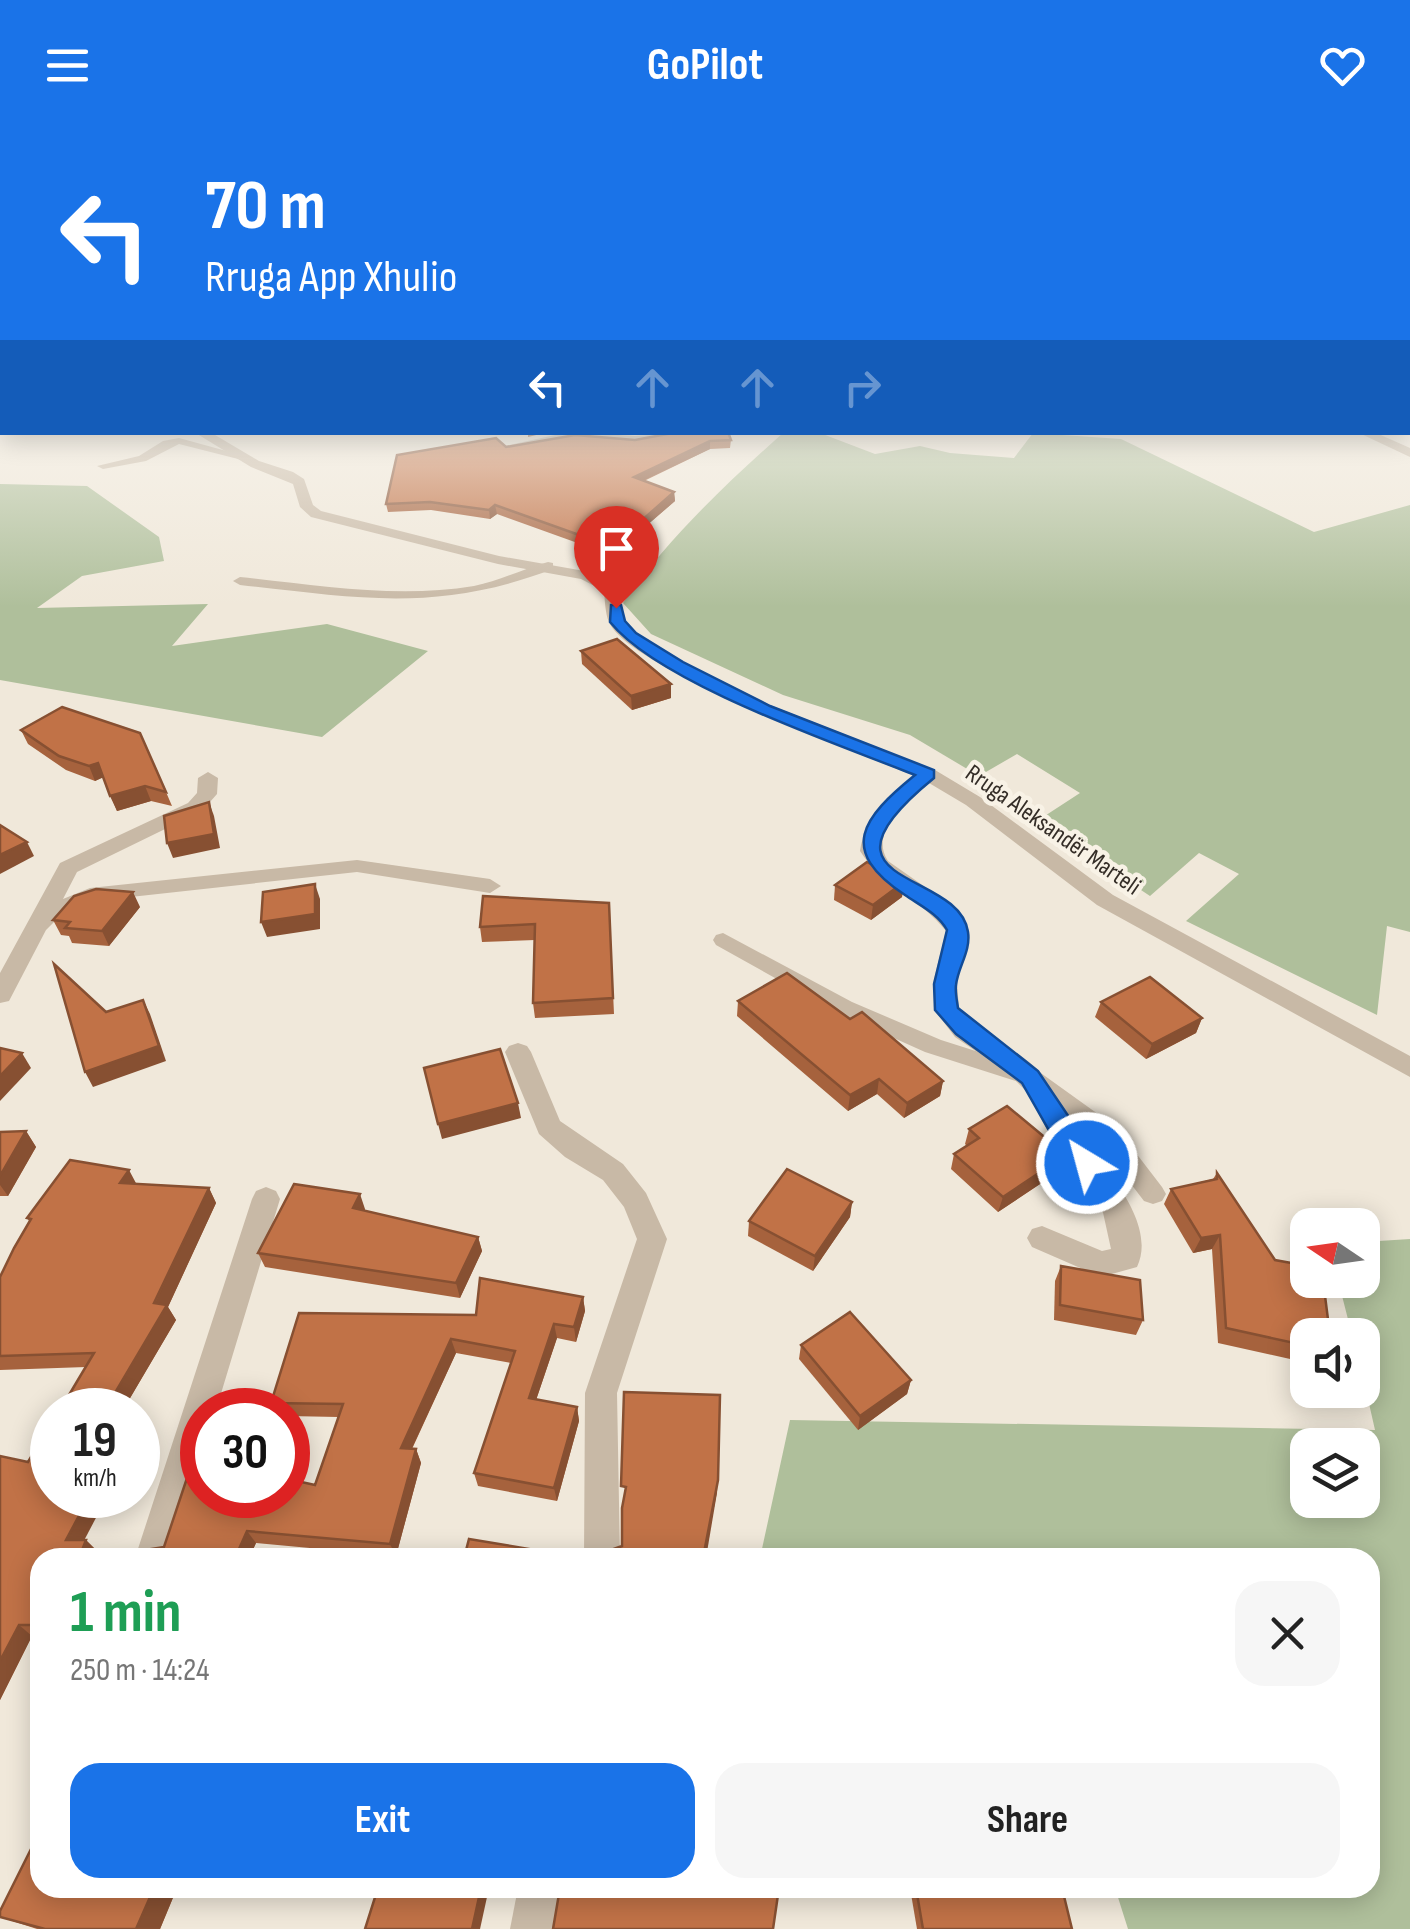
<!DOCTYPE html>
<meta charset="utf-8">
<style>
body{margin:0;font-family:"Sofia Sans Condensed",sans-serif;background:#f6f6f6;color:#222;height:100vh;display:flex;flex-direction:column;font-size:38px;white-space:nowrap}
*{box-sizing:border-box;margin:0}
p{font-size:32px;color:#767676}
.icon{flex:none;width:55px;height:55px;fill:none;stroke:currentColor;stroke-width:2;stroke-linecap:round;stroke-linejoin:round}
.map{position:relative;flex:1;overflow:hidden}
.panel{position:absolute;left:30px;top:1418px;width:1350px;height:350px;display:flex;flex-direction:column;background:#fff;border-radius:30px;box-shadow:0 5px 25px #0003}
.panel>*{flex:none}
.guide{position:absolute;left:0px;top:0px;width:1410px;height:305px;box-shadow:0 5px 25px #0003;background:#1a73e8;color:#fff;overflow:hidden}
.needle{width:65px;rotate:283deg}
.tools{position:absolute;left:1290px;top:1078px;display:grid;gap:20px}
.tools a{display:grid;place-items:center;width:90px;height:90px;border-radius:20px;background:#fff;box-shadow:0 5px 25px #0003;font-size:50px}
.speed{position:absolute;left:30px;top:1258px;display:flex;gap:20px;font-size:50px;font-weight:700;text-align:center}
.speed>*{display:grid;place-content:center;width:130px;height:130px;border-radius:50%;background:#fff;box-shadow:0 5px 25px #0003;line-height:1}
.speed small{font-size:25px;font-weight:400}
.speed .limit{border:15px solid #d22;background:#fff;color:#111}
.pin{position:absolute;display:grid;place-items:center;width:85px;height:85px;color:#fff;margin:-102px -42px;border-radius:50% 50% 50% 0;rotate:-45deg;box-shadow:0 0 10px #0007}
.pin .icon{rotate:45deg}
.me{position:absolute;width:110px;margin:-55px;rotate:323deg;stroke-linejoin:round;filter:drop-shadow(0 0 8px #0008)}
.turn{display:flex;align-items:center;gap:35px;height:210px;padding:0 40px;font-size:45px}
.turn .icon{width:130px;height:130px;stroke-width:2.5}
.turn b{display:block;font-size:70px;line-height:85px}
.lanes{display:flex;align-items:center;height:95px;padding:0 40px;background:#0003;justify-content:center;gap:50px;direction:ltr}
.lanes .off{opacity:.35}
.round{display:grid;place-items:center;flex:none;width:105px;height:105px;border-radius:30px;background:#f6f6f6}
.overview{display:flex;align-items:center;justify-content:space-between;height:170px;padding:0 40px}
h1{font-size:60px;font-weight:700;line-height:75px;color:#1e9e55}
.button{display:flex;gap:20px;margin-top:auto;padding:20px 40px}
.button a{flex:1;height:115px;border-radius:30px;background:#1a73e8;color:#fff;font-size:40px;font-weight:700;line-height:115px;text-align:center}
.button a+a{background:#f6f6f6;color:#222}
header{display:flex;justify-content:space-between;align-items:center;height:130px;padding:0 40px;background:#1a73e8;color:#fff;font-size:45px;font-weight:700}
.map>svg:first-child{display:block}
.green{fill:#afbf9b;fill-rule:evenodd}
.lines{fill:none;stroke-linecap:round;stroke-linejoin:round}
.river{fill:#7aa5ac;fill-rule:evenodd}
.lane{fill:#c8b9a6;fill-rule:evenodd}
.street{fill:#c8b9a6;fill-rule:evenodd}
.wall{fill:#a6623d}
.shaded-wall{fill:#875032}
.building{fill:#c17247;stroke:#875032;stroke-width:2.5}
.route{fill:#1a73e8;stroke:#114b97;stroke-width:2.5}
.labels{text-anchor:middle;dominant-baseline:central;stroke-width:9;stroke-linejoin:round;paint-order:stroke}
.far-street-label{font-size:25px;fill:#342d27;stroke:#f8f2e6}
</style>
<header><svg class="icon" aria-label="menu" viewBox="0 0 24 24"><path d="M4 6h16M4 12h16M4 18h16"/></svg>GoPilot<svg class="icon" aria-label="heart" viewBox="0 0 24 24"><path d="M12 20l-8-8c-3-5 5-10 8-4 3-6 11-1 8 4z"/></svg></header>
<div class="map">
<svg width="1410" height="1799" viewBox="0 0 1410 1799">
<rect width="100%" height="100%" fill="#f0e8da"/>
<g class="green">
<path d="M784,302L820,303L875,324L920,316L950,323L1014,328L1033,303L1121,309L1314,402L1410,375V802L1387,796L1377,885L1186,791L1239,744L1199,723L1150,766L1037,691L1080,663L1017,624L979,646L910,605L783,565L651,504L623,473C668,408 725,355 784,302Z"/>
<path d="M0,354L87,356L159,407L164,431L82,446L37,478L208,474L172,516L327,494L428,521L322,607L0,550Z"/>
<path d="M1410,1109V1799H1128L1115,1758H1370V1428H760L790,1290L1375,1300L1363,1247L1362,1205H1352L1338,1150H1362L1363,1112ZM1308,1315H1362V1370H1308Z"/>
</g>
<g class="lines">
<path class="river" d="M1408,249L1410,250V269L1408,268Z"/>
<g class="lane">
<path d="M179,308L252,328L246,331L179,314L146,331L103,339L97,336L139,326L163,311Z"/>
<path d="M548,432L553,433V439C437,483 358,468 240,455L233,451L240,447C317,455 396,469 474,456C499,451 523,439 548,432Z"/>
<path d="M723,803L852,872L941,910L1038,941L1116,997L1162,1057L1166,1064L1162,1071L1153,1074L1144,1071L1098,1011L1022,953L925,922L836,882L716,815L713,810L716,805Z"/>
</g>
<g class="street">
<path d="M194,302H210L259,331L293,342L304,349L313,375L321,381L499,426L590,442L616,456L625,491L636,503L684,532L770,575L935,640L980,667L1113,765L1410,926V947L1097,775L966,675L929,653C909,672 868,700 888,731L948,773L969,800L957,853L959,879C981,907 1016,917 1039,941C1052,954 1058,972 1068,988C1092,1025 1160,1088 1137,1137L1101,1147L1032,1117L1027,1108L1032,1099L1042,1096L1102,1121L1111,1119L1102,1078L1049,1003L1027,962L1008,943L955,907L936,882L933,853L946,801C921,769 882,755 860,721C865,687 890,667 915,646C861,624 628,538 609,492C605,483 605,470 604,461L581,449L498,434L311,387L300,377L293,354L251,337Z"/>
<path d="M569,302L635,306L706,302L635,314L575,309L506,321L500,317Z"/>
<path d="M1357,302H1374L1410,318V327Z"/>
<path d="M208,642L218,648L217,664L202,681L77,742L63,769L90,758L357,730L490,749L501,756L490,763L357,742L94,771L59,787L46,800L9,871L0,873V843L60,733L188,673L197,663L198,648Z"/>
<path d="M518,913L527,916L531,922L560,991L623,1034L646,1063L667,1109L617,1263L620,1428H584L585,1263L637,1109L624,1077L603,1050L565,1027L539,1004L505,922L509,916Z"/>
<path d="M266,1057L276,1061L280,1069L216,1280H202V1325L171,1428H135L252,1069L256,1061Z"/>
<path d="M518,1758H562L554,1799H510Z"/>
</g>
</g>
<g class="wall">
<path d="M635,310H731L730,318L710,319L644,351L674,362L675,371L624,415L606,412L597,420L497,384L490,389L431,380L388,382L386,374L506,317Z"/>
<path d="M581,521L671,554V568L632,580L582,534Z"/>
<path d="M21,600L166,662L172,676L151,671L117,681L103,647L95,651L66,640L28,614Z"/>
<path d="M904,752L902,767L871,790L834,770L835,755Z"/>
<path d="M609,773L614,884L535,888L533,873L535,810L482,812L480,797Z"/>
<path d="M140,777L109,816L72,813L69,806L61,805L53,790Z"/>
<path d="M738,871L850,889L943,951L940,966L904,988L877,964L848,981L737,886Z"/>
<path d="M1101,872L1202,888L1196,903L1146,929L1095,887Z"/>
<path d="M969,999L1061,1040L998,1082L951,1039L954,1024L967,1016L965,1014Z"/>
<path d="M26,1001L36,1017L8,1066H0V1002Z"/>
<path d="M1217,1043L1308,1205V1233L1218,1213L1212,1119L1193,1123L1164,1074L1171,1059L1213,1049Z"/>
<path d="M136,1054L209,1058L216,1073L168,1177L176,1190L123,1280L86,1237L0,1240V1147L30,1092L27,1088Z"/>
<path d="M852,1072L850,1087L813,1141L748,1106L749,1091Z"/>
<path d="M365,1079V1081L478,1107L482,1121L460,1168L265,1137L258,1123Z"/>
<path d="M1061,1136L1143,1190L1136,1205L1054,1190L1055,1151Z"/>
<path d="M583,1167L585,1181L576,1212L557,1208L536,1270L577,1277L579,1291L557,1371L478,1356L474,1343L511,1233L456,1223L412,1319H416L421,1333L396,1426L256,1413L249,1428H144L143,1426L315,1355L338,1287L288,1286V1280H275L271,1273L476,1185Z"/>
<path d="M801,1215L911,1250L907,1264L858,1300L799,1229Z"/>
<path d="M0,1326L98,1422L95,1428H40V1506H32L0,1570Z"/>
<path d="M177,1758L160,1799H37L0,1787Z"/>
<path d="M910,1758H1062L1072,1799H917Z"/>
</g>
<g class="shaded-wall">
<path d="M528,302H549L528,307Z"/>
<path d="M710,311V319L634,355V347Z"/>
<path d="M674,362L675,371L624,415V406Z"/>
<path d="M495,375L497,384L490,389L489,380Z"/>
<path d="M606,403V412L597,420L596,411Z"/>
<path d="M671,554V568L632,580L631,566Z"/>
<path d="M98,633L104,647L95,651L89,636Z"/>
<path d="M145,656L151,671L117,681L110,666Z"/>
<path d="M209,672L214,686L220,718L173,728L167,713Z"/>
<path d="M27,712L34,726L0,744V725Z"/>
<path d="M904,752L902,767L871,790L873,775Z"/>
<path d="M315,754L320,769V799L267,807L261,792Z"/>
<path d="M133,762L140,777L109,816L102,801Z"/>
<path d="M143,870L150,884L166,931L93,957L85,942Z"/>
<path d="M1202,888L1196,903L1146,929L1152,914Z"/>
<path d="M22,923L31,938L0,971V946Z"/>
<path d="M879,949L877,964L848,981L850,965Z"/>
<path d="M943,951L940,966L904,988L907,973Z"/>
<path d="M518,973L521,988L442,1009L438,994Z"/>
<path d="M26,1001L36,1017L8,1066L0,1055V1046Z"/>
<path d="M1066,1025L1061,1040L998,1082L1003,1067Z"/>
<path d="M129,1040L137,1055L120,1053Z"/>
<path d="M209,1058L216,1073L168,1177L176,1190L123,1280L106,1278Z"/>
<path d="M360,1064L365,1079L359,1093L353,1078Z"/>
<path d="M852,1072L850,1087L813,1141L815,1126Z"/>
<path d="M1220,1105L1212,1119L1193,1123L1201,1108Z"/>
<path d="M478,1107L482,1121L460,1168L456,1153Z"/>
<path d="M583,1167L585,1181L576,1212L574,1197Z"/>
<path d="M554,1194L557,1208L532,1282L529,1268Z"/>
<path d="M451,1209L456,1223L406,1331L401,1318Z"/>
<path d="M911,1250L907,1264L858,1300L860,1286Z"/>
<path d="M577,1277L579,1291L557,1371L554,1358Z"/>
<path d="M720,1279L717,1363L706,1428H703Z"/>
<path d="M138,1285L146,1296L138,1311Z"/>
<path d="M416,1319L421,1333L396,1426L390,1414Z"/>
<path d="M90,1365H108L78,1422L66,1410Z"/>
<path d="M247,1401L256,1413L249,1428H235Z"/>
<path d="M86,1410L98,1422L95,1428H79Z"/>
<path d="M19,1495L32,1506L0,1570V1531Z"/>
<path d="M154,1758H177L160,1799H136Z"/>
<path d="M481,1758H489L480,1799H472Z"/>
</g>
<g class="building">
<path d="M678,302H728L731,310L710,311L634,347L674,362L624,406L606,403L596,411L495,375L489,380L430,372L386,374L397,325L496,308L506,317L575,305L635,310Z"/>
<path d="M617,509L671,554L631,566L581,521Z"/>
<path d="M62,577L140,603L166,662L145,656L110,666L98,633L89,636L59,626L21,600Z"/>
<path d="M209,672L214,704L167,713L164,686Z"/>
<path d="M0,695L27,712L0,725Z"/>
<path d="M867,732L904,752L873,775L835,755Z"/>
<path d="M315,754V784L261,792L263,762Z"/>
<path d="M96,759L133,762L102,801L65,798L70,792L53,790L74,766Z"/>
<path d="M483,766L609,773L613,868L533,873L535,794L480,797Z"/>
<path d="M54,834L106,882L143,870L159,916L85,942Z"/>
<path d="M787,843L850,889L862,882L943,951L907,973L879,949L850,965L738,871Z"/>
<path d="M1150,847L1202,888L1152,914L1101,872Z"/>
<path d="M0,918L22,923L0,946Z"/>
<path d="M500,919L518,973L438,994L424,938Z"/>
<path d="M1007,976L1066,1025L1003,1067L954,1024L979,1008L969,999Z"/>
<path d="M26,1001L0,1046V1002Z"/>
<path d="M70,1030L129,1040L120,1053L209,1058L154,1173L167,1175L106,1278L119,1280H60L94,1223L0,1226V1147L14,1118L31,1089L27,1088Z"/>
<path d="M787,1039L852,1072L815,1126L749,1091Z"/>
<path d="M1217,1043L1275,1130L1308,1136V1150H1323L1330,1205H1308V1216L1226,1198L1220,1105L1201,1108L1171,1059L1217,1049Z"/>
<path d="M294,1054L360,1064L353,1078L478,1107L456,1153L258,1123Z"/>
<path d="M1061,1136L1140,1150L1143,1190L1060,1175Z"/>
<path d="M480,1148L583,1167L574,1197L554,1194L529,1268L577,1277L554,1358L474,1343L515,1221L451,1209L401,1318L416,1319L390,1414L247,1401L235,1428H150L143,1426L146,1420L164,1417L193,1330L202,1332V1365H288V1349L315,1355L343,1274L271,1273L299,1183L476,1185Z"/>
<path d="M850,1182L911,1250L860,1286L801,1215Z"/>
<path d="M624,1262L720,1265L718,1350L703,1428H610L611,1420L622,1416V1378L626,1357L621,1356Z"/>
<path d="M52,1292V1365H90L66,1410H86L79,1428H40V1495H19L0,1531V1326L28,1332Z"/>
<path d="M469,1409L547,1422L546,1428H464Z"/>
<path d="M40,1701V1758H154L136,1799H45L0,1787V1781Z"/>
<path d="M374,1758H481L472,1799H365L377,1761L374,1760Z"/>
<path d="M560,1758H779L773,1799H553Z"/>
<path d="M916,1758H1062L1072,1799H923Z"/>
</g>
<linearGradient id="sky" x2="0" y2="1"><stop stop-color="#7caed0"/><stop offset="0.47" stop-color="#f8f5ee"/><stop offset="1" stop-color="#f8f5ee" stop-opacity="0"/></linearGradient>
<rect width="1410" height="477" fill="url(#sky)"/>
<path class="route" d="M611,475H621L625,491L636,503L683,532L770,576L934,640V648C799,758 959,738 968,802C971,821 958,837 956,855C955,862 957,871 958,878L1038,941L1100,1033L1096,1040H1078L1051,1004L1022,953L956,904L935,880L934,854L947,800C938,784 921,776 905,765C837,720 862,688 915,645C838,614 660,554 610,492Z"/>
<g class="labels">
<g class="far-street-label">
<text transform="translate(1053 700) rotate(35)">Rruga Aleksandër Marteli</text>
</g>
</g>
</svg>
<div class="tools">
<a><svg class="needle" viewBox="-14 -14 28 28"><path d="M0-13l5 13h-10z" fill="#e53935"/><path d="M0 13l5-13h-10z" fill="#767676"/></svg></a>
<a><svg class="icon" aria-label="sound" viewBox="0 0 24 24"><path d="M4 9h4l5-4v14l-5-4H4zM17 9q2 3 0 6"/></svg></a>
<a><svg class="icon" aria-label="layers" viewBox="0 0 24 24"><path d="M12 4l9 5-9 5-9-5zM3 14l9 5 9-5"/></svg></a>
</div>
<div class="speed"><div>19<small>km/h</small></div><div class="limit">30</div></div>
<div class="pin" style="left:616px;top:478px;background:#d93025"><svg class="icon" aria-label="arrive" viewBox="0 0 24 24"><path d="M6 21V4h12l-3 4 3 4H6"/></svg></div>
<svg class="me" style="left:1087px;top:1033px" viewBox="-20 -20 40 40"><circle r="17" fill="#1a73e8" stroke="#fff" stroke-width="3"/><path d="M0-11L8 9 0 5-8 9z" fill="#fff"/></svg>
<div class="guide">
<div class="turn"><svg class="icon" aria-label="left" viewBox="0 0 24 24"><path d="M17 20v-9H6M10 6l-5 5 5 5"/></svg><div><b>70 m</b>Rruga App Xhulio</div></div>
<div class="lanes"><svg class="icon" aria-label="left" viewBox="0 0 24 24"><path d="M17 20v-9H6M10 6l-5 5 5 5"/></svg><svg class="icon off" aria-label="ahead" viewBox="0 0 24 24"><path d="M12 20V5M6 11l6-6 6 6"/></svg><svg class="icon off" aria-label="ahead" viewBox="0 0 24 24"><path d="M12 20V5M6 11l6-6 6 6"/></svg><svg class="icon off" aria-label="right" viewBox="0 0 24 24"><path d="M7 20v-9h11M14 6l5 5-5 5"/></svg></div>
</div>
<section class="panel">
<div class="overview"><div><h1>1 min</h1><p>250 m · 14:24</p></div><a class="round"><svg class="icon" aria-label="close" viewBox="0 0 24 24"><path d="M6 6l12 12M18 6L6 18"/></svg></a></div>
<div class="button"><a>Exit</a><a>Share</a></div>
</section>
</div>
